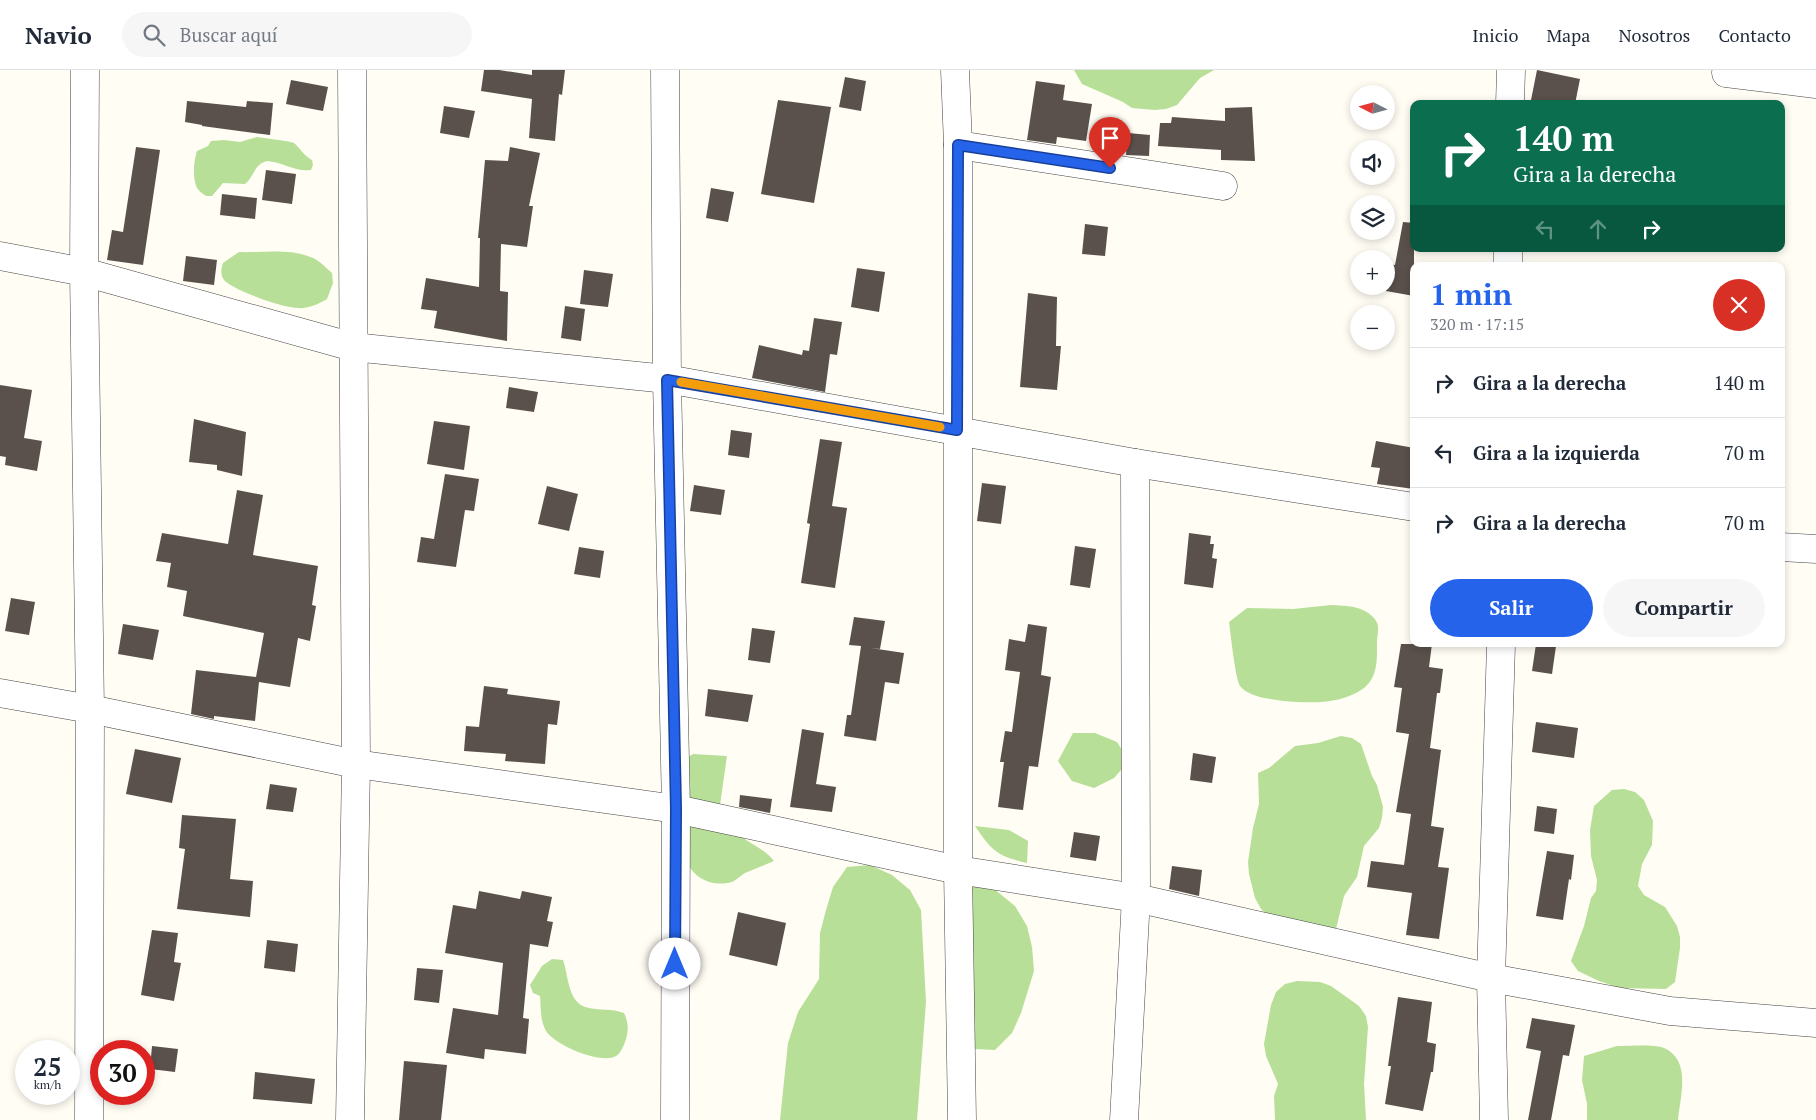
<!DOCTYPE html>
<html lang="es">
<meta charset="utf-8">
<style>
body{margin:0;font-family:"PT Serif",serif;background:#f6f6f7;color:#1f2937;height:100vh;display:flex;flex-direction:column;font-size:19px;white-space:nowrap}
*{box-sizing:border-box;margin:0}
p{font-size:16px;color:#747a83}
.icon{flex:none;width:28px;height:28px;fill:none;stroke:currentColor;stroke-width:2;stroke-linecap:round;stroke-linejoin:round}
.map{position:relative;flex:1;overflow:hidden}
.sheet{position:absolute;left:1410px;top:192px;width:375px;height:385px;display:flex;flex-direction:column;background:#fff;border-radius:10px;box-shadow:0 2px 8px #0003}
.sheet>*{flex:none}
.guide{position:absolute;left:1410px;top:30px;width:375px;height:152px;border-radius:10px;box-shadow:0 2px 8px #0003;background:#0b6e4f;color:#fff;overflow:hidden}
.needle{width:32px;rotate:276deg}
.buttons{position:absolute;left:1350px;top:15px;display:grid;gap:10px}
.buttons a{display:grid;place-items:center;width:45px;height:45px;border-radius:50%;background:#fff;box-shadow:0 2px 8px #0003;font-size:25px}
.speed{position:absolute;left:15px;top:970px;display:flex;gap:10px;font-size:25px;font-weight:700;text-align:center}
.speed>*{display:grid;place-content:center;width:65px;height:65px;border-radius:50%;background:#fff;box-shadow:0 2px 8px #0003;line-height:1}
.speed small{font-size:12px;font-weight:400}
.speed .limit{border:8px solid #d22;background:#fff;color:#111}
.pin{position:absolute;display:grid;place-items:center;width:42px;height:42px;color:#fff;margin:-51px -21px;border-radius:50% 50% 50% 0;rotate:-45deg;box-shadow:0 0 5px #0007}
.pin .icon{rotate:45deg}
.me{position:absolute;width:55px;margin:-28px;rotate:0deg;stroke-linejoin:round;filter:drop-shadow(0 0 4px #0008)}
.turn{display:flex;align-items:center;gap:18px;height:105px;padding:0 20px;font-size:22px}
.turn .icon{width:65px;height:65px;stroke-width:2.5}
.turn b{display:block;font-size:35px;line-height:42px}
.lanes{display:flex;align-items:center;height:48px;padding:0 20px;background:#0003;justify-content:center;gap:25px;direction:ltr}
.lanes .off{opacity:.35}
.round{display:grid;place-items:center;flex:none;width:52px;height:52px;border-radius:26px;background:#f6f6f7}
.headline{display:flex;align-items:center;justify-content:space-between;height:85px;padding:0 20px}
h1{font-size:30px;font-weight:700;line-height:38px;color:#2563eb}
.cta{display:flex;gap:10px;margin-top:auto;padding:10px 20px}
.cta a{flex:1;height:58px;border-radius:30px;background:#2563eb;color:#fff;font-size:20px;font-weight:700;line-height:58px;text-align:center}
.cta a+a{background:#f6f6f7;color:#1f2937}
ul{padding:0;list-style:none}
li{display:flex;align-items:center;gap:15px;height:70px;padding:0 20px;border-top:1px solid #e0e1e3}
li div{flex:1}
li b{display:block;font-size:19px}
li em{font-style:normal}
header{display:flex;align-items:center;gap:30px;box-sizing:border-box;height:70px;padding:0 25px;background:#fff;border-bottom:1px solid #e0e1e3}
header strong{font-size:24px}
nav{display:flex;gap:28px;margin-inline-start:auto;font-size:18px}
.search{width:350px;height:45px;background:#f6f6f7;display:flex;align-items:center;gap:12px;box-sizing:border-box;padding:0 18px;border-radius:28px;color:#747a83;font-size:19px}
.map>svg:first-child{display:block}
.forest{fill:#b8df98}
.building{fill:#5a514c}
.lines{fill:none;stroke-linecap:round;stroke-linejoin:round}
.street-casing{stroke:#434343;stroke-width:29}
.street{stroke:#fff;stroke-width:28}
.route-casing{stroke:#184099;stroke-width:12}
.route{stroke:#2563eb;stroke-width:9}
.slow{stroke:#f59e0b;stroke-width:9}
</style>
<header>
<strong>Navio</strong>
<div class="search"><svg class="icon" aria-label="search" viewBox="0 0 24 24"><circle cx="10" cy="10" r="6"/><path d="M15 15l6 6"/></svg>Buscar aquí</div>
<nav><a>Inicio</a><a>Mapa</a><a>Nosotros</a><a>Contacto</a></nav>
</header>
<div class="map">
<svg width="1816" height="1050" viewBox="0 0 1816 1050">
<rect width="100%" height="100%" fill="#fffdf4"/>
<g class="forest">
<path d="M1074,0H1214L1200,8L1177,35L1166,39L1155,40L1132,38L1123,32L1082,14Z"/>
<path d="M257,67C263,68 290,71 294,73C300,78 304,86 312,90L313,95L311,100C295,102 282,92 267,91C254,94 254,107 245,114L223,113L212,126H206C203,124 199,121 197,118C192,108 194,90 197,81L208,76L211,71L224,70L240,72Z"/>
<path d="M239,182C263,183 291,178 313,188C320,191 326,198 332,203L333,213L327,229C319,234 307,239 298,238C283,238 236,221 225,211C220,206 221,199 223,193Z"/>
<path d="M1331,535C1346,536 1362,535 1374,548C1381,556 1377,563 1377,573C1377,589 1378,607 1364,618C1341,635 1310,633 1283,631C1270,629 1248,627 1240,616C1235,607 1231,566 1229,552L1247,538L1293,539Z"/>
<path d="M1073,663H1095L1117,672L1129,691L1114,708L1094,718L1072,711L1058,691Z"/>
<path d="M1341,666L1352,668L1361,674L1372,706L1377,715L1383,737L1382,748L1379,758L1364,776L1357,807L1344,826L1336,859L1269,847L1261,839L1255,828L1249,804L1248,792L1253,758L1259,734L1258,703L1269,698L1295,676L1318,673Z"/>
<path d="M693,684L727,686L719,742C727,753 735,762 746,770C757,777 766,781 774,791C765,795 755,799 745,803C741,805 737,810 732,812C713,817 696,810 687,793L684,690Z"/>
<path d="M1624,719L1635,722L1644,730L1653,751L1652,775L1642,794L1638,816L1644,825L1665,837L1677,856L1680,867V878L1675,912L1666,919L1620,918L1599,911L1578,901L1571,891L1584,856L1591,828L1596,821L1597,810L1591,786L1590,760L1594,736L1612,720Z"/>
<path d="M975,756L1009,760L1028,771L1027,793C997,786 992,781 975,756Z"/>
<path d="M870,795L892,805L910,820L921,840L926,932L917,1050H780L788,973L798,942L819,909L820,863L826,840L833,817L847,797Z"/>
<path d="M962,813L994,819L1015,836L1027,856L1032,877L1034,901L1021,943L1012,963L995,980L974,979Z"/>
<path d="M552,889L563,890C569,906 567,934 589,938C602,941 610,938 624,943C628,952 629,959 626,969C624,975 621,983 616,986C601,995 555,975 546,961C540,951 541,937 540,926L533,923L530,915L542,896Z"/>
<path d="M1297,911L1320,912L1331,916L1359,936L1366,946L1368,957L1364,1014L1366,1050H1275L1274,1026L1278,1014L1266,986L1264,974L1271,935L1276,922L1285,914Z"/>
<path d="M1617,976C1629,976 1654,974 1664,978C1692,990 1680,1028 1678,1050H1587V1034L1582,1010L1584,986Z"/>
</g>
<g class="building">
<path d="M484,0H499L532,5V0H565L562,25L559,24L555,71L529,68L532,29L481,21Z"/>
<path d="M1537,0L1580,9L1575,34H1547L1531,30Z"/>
<path d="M845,7L866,11L861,41L839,37Z"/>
<path d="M291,10L328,17L323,41L286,34Z"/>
<path d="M1036,11L1065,15L1063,30L1092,34L1086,71L1057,67L1056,74L1027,70Z"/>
<path d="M778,30L831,37L814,133L761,124Z"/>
<path d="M187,31L246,37L247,31L273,33L270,65L202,56V55L185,52Z"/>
<path d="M444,36L475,41L469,68L440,63Z"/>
<path d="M1252,37L1255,91L1221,90V80L1158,76L1160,53H1171L1172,47L1225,51V38Z"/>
<path d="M1128,63L1150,65L1149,86L1126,85Z"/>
<path d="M136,77L160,80L143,195L107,190L112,160L123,162Z"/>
<path d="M510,77L540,83L529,136H533L527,177L501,174L500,221L508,222L507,271L434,258L437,241L421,239L426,208L479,217L480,168H478L485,90L508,91Z"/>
<path d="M266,100L296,104L292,134L262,130Z"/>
<path d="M711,118L734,122L728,152L706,148Z"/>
<path d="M222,124L257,128L255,149L220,145Z"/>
<path d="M1403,152L1414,153V226L1386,221V193L1395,195Z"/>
<path d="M1085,154L1108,157L1105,186L1082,184Z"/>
<path d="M186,186L217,190L214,215L183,211Z"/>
<path d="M857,198L885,202L879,242L851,237Z"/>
<path d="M584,200L613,204L608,237L580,234Z"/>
<path d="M1028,223L1057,227L1056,276H1061L1057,320L1020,317Z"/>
<path d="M565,236L585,239L581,271L561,268Z"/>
<path d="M814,248L842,252L837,285L830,284L825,322L752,308L759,275L802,285L803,280L809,281Z"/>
<path d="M0,315L32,320L24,368L42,371L37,401L5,395L6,387L0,386Z"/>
<path d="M509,317L538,322L534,342L506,338Z"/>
<path d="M194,349L246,362L242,406L217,400V395L189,392Z"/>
<path d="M434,351L470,356L464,400L427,394Z"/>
<path d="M731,360L752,363L749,388L728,385Z"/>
<path d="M820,369L842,372L832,436L847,438L835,518L801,513L810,454L807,453Z"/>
<path d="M1376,371L1414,378V419L1377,414L1380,398L1371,397Z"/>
<path d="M445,404L479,409L474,441L465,440L456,497L417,492L421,467L434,469Z"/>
<path d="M982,413L1006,416L1001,454L977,451Z"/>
<path d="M694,415L725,420L721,445L690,441Z"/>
<path d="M547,416L578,424L569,461L538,454Z"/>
<path d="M237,420L263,425L253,485L318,496L312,535L316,536L310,571L298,568L290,617L259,612L255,651L214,646V649L191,644L196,600L256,607L264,563L183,546L187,521L167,517L171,493L156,491L162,463L228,474Z"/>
<path d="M1189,463L1211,466L1210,474H1214L1212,488L1217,489L1213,518L1184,514Z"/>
<path d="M1075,476L1096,479L1090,518L1070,515Z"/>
<path d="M579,477L604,481L600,508L574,504Z"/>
<path d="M11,528L35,532L29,565L5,561Z"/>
<path d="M854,547L885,551L880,579L871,578L904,583L899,614L885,612L876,671L844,666L847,645H851L861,576L849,575Z"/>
<path d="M123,554L159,560L153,590L118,584Z"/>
<path d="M1028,554L1047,557L1041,605L1051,607L1038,697L1029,696L1023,740L998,737L1004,692H1000L1005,661L1012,662L1020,602L1005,600L1009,569L1025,572Z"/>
<path d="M752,558L775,561L770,593L748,590Z"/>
<path d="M1401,574H1432L1429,597L1443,599L1440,623H1437L1430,678L1441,680L1431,756L1444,758L1438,797L1449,798L1439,869L1406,865L1412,823L1367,817L1371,791L1404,795L1411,744L1396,742L1409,664L1396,662L1402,618L1394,617Z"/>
<path d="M1536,574L1556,576L1552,604L1532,601Z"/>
<path d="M484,616L508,619L507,624L560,631L557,655L548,654L545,694L505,691L506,684L464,681L466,656L479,657Z"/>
<path d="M708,619L753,625L748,652L705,646Z"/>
<path d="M1536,652L1578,658L1574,688L1532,682Z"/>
<path d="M802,659L824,663L816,714L836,717L832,742L790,737Z"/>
<path d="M135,679L181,688L172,733L126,724Z"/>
<path d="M1193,683L1216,687L1212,713L1190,710Z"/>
<path d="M270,714L297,718L293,742L266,739Z"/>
<path d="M740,725L772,729L770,743L739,737Z"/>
<path d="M1537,736L1557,739L1554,764L1534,761Z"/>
<path d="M182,745L236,749L230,809L253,811L250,847L177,839L185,779L179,778Z"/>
<path d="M1074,762L1100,766L1096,791L1070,787Z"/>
<path d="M1547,781L1574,785L1571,810L1569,809L1563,850L1536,846Z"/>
<path d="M1172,796L1202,800L1199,826L1169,819Z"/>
<path d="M479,821L520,829L522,821L552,827L547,851L553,852L548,877L530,874L523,948L529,949L526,984L485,979L484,989L446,983L453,938L498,945L503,893L445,883L453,835L476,839Z"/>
<path d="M738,842L786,853L777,896L729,885Z"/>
<path d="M152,860L178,863L174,892L181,893L174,931L141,925Z"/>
<path d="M267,870L298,874L295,902L264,898Z"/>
<path d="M417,898L443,900L439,933L414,930Z"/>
<path d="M1398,927L1432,932L1427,972L1436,974L1433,1002H1431L1423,1041L1385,1034L1391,996H1388Z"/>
<path d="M1532,948L1575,955L1569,986L1563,985L1551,1050H1528L1541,981L1526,978Z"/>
<path d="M152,976L178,979L175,1002L150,999Z"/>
<path d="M404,991L447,995L441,1050H399Z"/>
<path d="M255,1002L315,1009L312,1034L253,1029Z"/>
</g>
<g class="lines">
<g class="street-casing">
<g id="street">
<path d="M85,0L84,202L90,639L89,1050"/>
<path d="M665,0L667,309L676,739L675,1050"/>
<path d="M955,0L958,75V800L962,1050"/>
<path d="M1726,3L1816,14"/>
<path d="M1510,34L1511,0"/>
<path d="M958,75L1223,116"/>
<path d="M0,186L84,202L353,277L667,309L1135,393L1414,437"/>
<path d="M1508,196V179"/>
<path d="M1781,477L1816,479"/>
<path d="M0,623L90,639L356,694L676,739L958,800L1136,828L1491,908L1670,941L1816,953"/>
<path d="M350,1050L356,694L352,0"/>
<path d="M1124,1050L1136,828L1135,393"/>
<path d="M1494,1050L1491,908L1501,574"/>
</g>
</g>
<use href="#street" class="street"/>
</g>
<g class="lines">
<g class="route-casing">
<path id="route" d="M675,894L676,739L667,310L957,360L958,75L1110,98"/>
</g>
<use href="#route" class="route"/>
<path class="slow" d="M681,312L940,357"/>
</g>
</svg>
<div class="buttons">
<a><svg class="needle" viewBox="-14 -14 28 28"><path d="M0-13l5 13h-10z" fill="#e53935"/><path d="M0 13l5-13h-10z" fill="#747a83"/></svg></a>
<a><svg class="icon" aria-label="sound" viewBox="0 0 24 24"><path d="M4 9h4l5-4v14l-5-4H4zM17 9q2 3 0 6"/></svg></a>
<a><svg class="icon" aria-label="layers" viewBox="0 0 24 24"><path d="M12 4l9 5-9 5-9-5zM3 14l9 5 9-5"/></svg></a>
<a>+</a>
<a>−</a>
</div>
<div class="speed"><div>25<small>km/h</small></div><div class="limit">30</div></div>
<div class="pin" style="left:1110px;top:98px;background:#d93025"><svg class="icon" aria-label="arrive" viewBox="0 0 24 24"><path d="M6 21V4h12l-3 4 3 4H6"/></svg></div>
<svg class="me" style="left:675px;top:894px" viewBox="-20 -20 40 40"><circle r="19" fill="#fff"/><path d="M0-13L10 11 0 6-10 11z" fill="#2563eb"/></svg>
<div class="guide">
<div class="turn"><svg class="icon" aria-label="right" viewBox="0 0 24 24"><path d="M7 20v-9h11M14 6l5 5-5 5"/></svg><div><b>140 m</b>Gira a la derecha</div></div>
<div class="lanes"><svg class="icon off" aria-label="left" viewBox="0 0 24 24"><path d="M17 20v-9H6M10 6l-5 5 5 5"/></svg><svg class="icon off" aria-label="ahead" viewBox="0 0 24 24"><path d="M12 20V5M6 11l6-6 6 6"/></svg><svg class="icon" aria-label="right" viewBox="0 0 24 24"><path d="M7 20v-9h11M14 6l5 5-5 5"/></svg></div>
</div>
<section class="sheet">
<div class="headline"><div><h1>1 min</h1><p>320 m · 17:15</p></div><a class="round" style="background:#d93025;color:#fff"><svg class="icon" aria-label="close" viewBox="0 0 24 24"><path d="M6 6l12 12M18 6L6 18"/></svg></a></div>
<ul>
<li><svg class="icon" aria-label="right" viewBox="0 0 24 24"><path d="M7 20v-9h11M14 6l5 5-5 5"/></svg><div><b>Gira a la derecha</b></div><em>140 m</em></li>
<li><svg class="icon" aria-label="left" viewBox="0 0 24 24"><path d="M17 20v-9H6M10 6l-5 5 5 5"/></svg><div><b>Gira a la izquierda</b></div><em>70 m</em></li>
<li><svg class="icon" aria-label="right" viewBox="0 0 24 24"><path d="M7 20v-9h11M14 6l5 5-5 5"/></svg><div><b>Gira a la derecha</b></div><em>70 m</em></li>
</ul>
<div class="cta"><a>Salir</a><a>Compartir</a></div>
</section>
</div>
